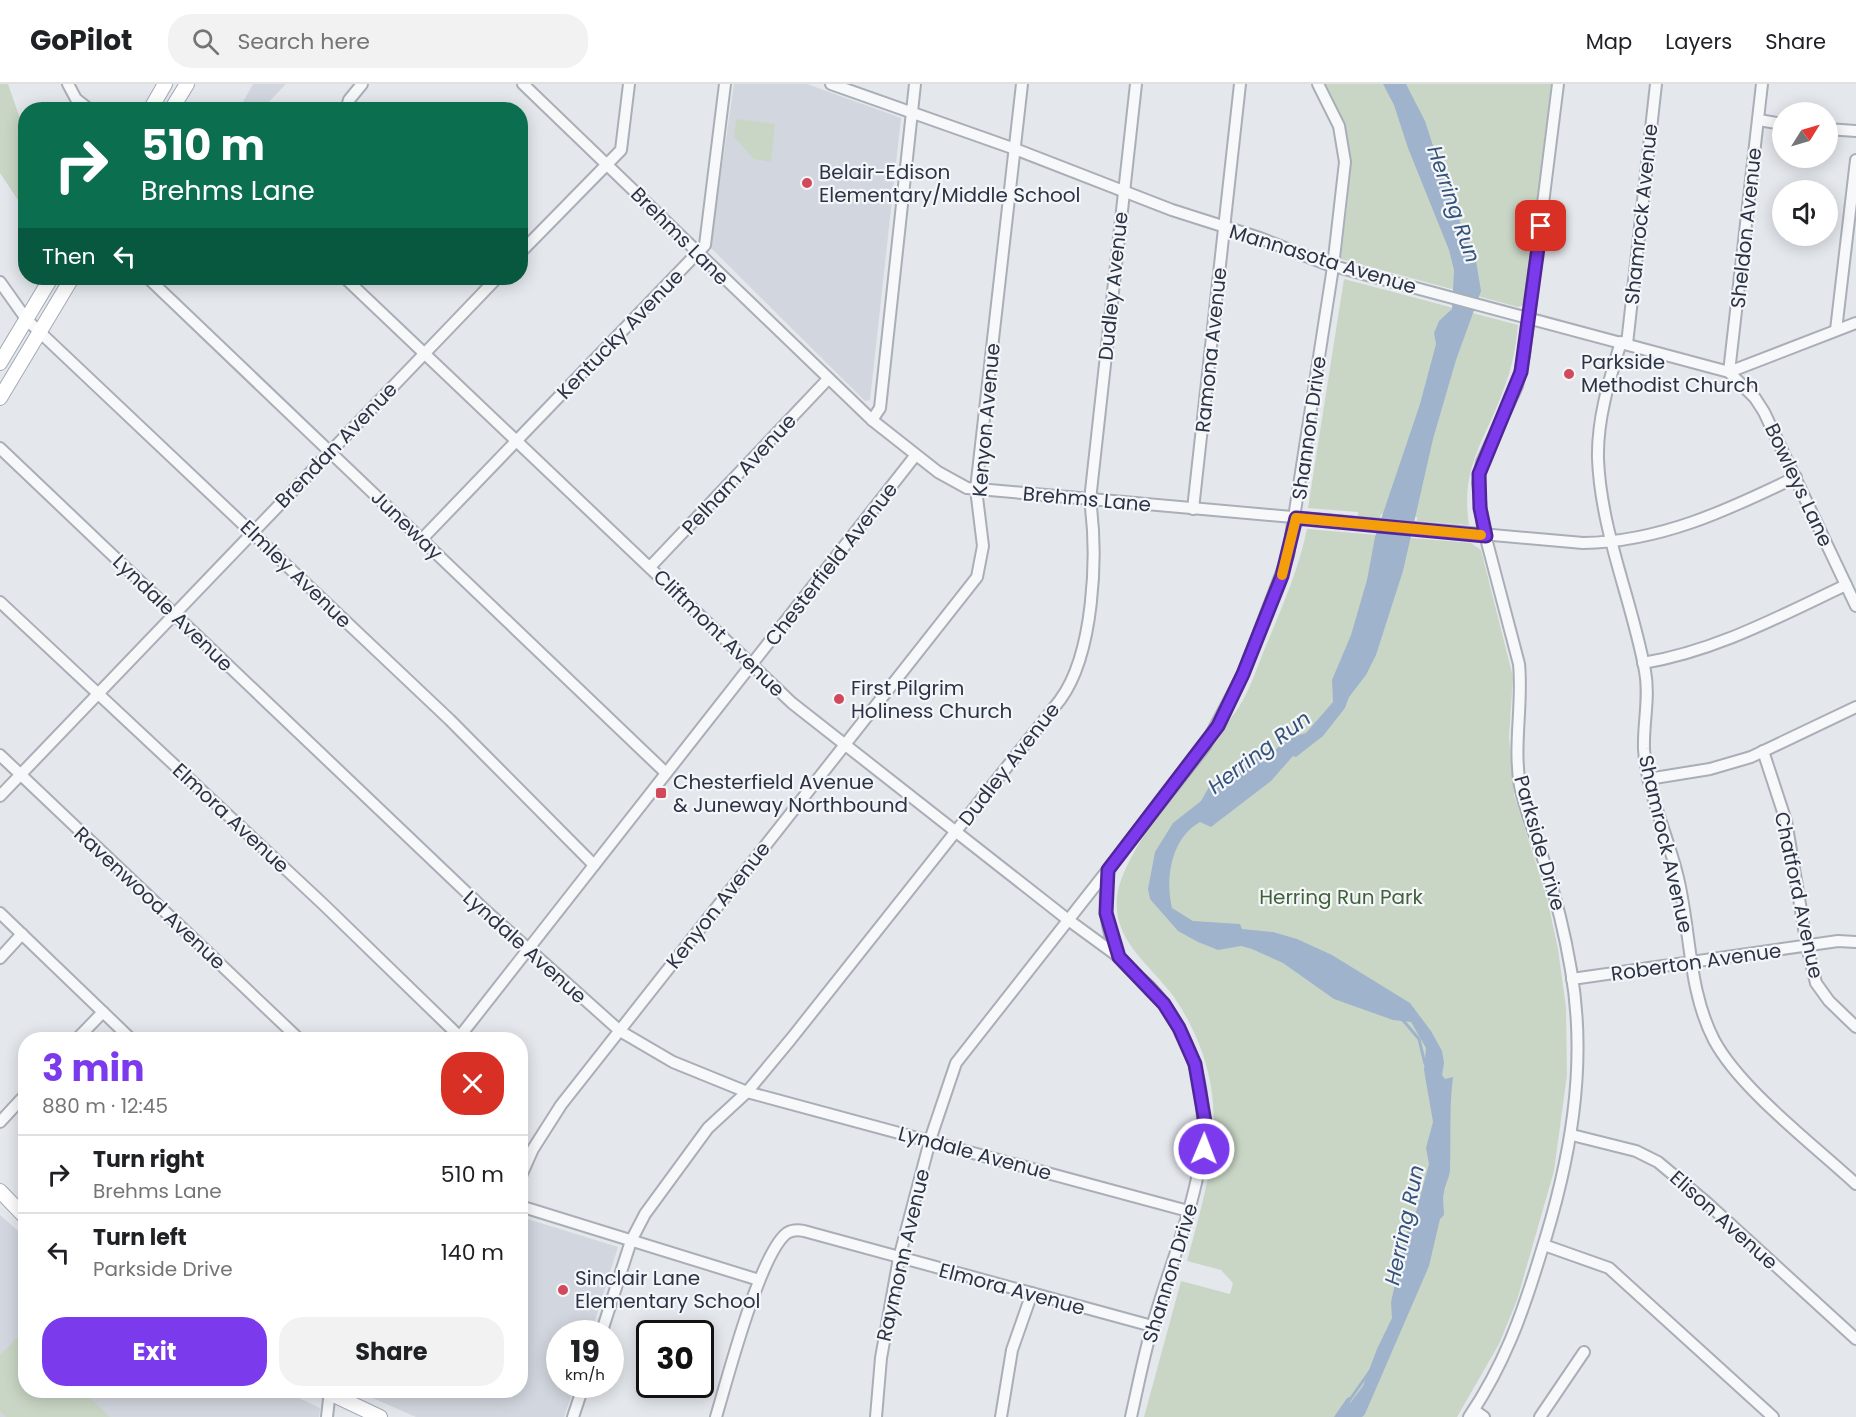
<!DOCTYPE html>
<meta charset="utf-8">
<style>
body{margin:0;font-family:Poppins,sans-serif;background:#f2f2f2;color:#202124;height:100vh;display:flex;flex-direction:column;font-size:22px;white-space:nowrap}
*{box-sizing:border-box;margin:0}
p{font-size:20px;color:#757577}
.icon{flex:none;width:33px;height:33px;fill:none;stroke:currentColor;stroke-width:2;stroke-linecap:round;stroke-linejoin:round}
.map{position:relative;flex:1;overflow:hidden}
.details{position:absolute;left:18px;top:948px;width:510px;height:366px;display:flex;flex-direction:column;background:#fff;border-radius:24px;box-shadow:0 3px 15px #0003}
.details>*{flex:none}
.top-card{position:absolute;left:18px;top:18px;width:510px;height:183px;border-radius:24px;box-shadow:0 3px 15px #0003;background:#0b6e4f;color:#fff;overflow:hidden}
.needle{width:39px;rotate:53deg}
.controls{position:absolute;left:1772px;top:18px;display:grid;gap:12px}
.controls a{display:grid;place-items:center;width:66px;height:66px;border-radius:50%;background:#fff;box-shadow:0 3px 15px #0003;font-size:30px}
.speed{position:absolute;left:546px;top:1236px;display:flex;gap:12px;font-size:30px;font-weight:700;text-align:center}
.speed>*{display:grid;place-content:center;width:78px;height:78px;border-radius:50%;background:#fff;box-shadow:0 3px 15px #0003;line-height:1}
.speed small{font-size:15px;font-weight:400}
.speed .limit{border:3px solid #111;border-radius:9px;background:#fff;color:#111}
.pin{position:absolute;display:grid;place-items:center;width:51px;height:51px;color:#fff;margin:-26px;border-radius:12px;box-shadow:0 3px 9px #0006}
.me{position:absolute;width:66px;margin:-33px;rotate:1deg;stroke-linejoin:round;filter:drop-shadow(0 0 4px #0008)}
.turn{display:flex;align-items:center;gap:21px;height:126px;padding:0 24px;font-size:27px}
.turn .icon{width:78px;height:78px;stroke-width:2.5}
.turn b{display:block;font-size:42px;line-height:51px}
.then{display:flex;align-items:center;height:57px;padding:0 24px;background:#0003;gap:12px;font-size:22px}
.round{display:grid;place-items:center;flex:none;width:63px;height:63px;border-radius:24px;background:#f2f2f2}
.overview{display:flex;align-items:center;justify-content:space-between;height:102px;padding:0 24px}
h1{font-size:36px;font-weight:700;line-height:45px;color:#7c3aed}
.action{display:flex;gap:12px;margin-top:auto;padding:12px 24px}
.action a{flex:1;height:69px;border-radius:24px;background:#7c3aed;color:#fff;font-size:24px;font-weight:700;line-height:69px;text-align:center}
.action a+a{background:#f2f2f2;color:#202124}
ul{padding:0;list-style:none}
li{display:flex;align-items:center;gap:18px;height:78px;padding:0 24px;border-top:2px solid #e0e0e0}
li div{flex:1}
li b{display:block;font-size:22px}
li em{font-style:normal}
header{display:flex;align-items:center;gap:36px;box-sizing:border-box;height:84px;padding:0 30px;background:#fff;border-bottom:2px solid #e0e0e0}
header strong{font-size:28px}
nav{display:flex;gap:33px;margin-inline-start:auto;font-size:21px}
.search{width:420px;height:54px;background:#f2f2f2;display:flex;align-items:center;gap:15px;box-sizing:border-box;padding:0 21px;border-radius:24px;color:#757577;font-size:22px}
.map>svg:first-child{display:block}
.built{fill:#d2d6de}
.green{fill:#c9d6c5}
.water{fill:#9fb4cc}
.lines{fill:none;stroke-linecap:round;stroke-linejoin:round}
.stream{stroke:#9fb4cc;stroke-width:3}
.minor-casing{stroke:#a9aeb7;stroke-width:14}
.major-casing{stroke:#a3abb8;stroke-width:16}
.minor{stroke:#f7f8fa;stroke-width:10}
.major{stroke:#fff;stroke-width:14}
.route-casing{stroke:#51269a;stroke-width:15}
.route{stroke:#7c3aed;stroke-width:10}
.slow{stroke:#f59e0b;stroke-width:10}
.poi-dot{fill:#d1495b;stroke:#f4f6f9;stroke-width:2}
.labels{text-anchor:middle;dominant-baseline:central;stroke-width:4.5;stroke-linejoin:round;paint-order:stroke}
.poi-label{font-size:20px;fill:#2b3445;stroke:#f4f6f9;text-anchor:start}
.street-label{font-size:20px;fill:#2b3445;stroke:#f4f6f9}
.park-label{font-size:20px;fill:#3f6138;stroke:#f4f6f9}
.water-label{font-size:21px;font-style:italic;fill:#34527a;stroke:#f4f6f9}
</style>
<header>
<strong>GoPilot</strong>
<div class="search"><svg class="icon" aria-label="search" viewBox="0 0 24 24"><circle cx="10" cy="10" r="6"/><path d="M15 15l6 6"/></svg>Search here</div>
<nav><a>Map</a><a>Layers</a><a>Share</a></nav>
</header>
<div class="map">
<svg width="1856" height="1333" viewBox="0 0 1856 1333">
<rect width="100%" height="100%" fill="#e4e7ec"/>
<g class="built">
<path d="M253,0H286L262,25H248L242,20Z"/>
<path d="M734,0H807L901,34L870,316L865,317L710,163Z"/>
<path d="M0,1131L25,1153L26,1306L284,1307L320,1324L319,1333H0Z"/>
<path d="M521,1133L618,1163L591,1249L560,1250V1300L575,1301L564,1333H416L357,1307L520,1306Z"/>
</g>
<g class="green">
<path d="M0,0H8L25,49L26,117L22,122L0,89Z"/>
<path d="M1325,0H1551L1524,221L1518,223L1341,175C1348,107 1360,63 1325,0Z"/>
<path d="M736,35L775,40L771,78L754,75L734,53Z"/>
<path d="M1344,195L1518,241C1516,263 1512,284 1504,304C1486,356 1460,381 1469,441L1417,437V433L1381,430L1380,434L1358,433V428L1308,424Z"/>
<path d="M1307,445L1471,459L1481,466L1513,593L1509,653L1514,711L1547,814L1558,865L1566,924L1567,991L1554,1087L1517,1216L1499,1260L1457,1333H1144L1181,1197L1230,1210L1233,1199L1221,1186L1187,1177C1213,1082 1235,1010 1178,919C1156,884 1112,860 1117,813C1122,764 1208,667 1239,623C1249,607 1256,587 1263,569C1280,528 1298,488 1307,445Z"/>
<path d="M22,1249L25,1252L26,1306L82,1307L110,1333H6L0,1327V1271Z"/>
</g>
<path class="water" d="M1383,0H1406L1425,37L1448,108L1476,177L1481,207L1456,276L1433,355L1403,487L1376,571L1366,591L1349,613L1345,624L1323,652L1296,673L1293,672L1271,697L1211,743L1200,738C1171,754 1165,795 1172,824L1193,837L1240,840L1242,845L1273,848L1297,855L1332,871L1410,919L1431,947L1442,967L1444,979L1442,991L1445,995L1453,993C1449,1023 1451,1055 1450,1085C1450,1093 1445,1100 1444,1108C1442,1115 1444,1124 1444,1131L1440,1135L1429,1182L1365,1330L1362,1333H1334L1347,1314L1350,1313V1319L1363,1302L1377,1265L1392,1234L1391,1218L1406,1150L1416,1128L1429,1080L1426,1064L1433,1038L1424,986L1426,964L1411,938L1393,936L1334,915L1283,879L1252,865L1241,862L1218,866L1198,858L1178,847L1150,815L1148,805L1155,768L1173,739L1201,717L1209,703L1235,690L1254,675L1271,670L1288,654L1306,649L1333,618L1332,596L1351,551L1367,496L1375,453L1420,320L1436,260L1434,249L1439,237L1452,225L1454,186L1449,166L1408,64L1394,21Z"/>
<g class="lines">
<g class="stream">
<path d="M1401,934L1419,955L1425,980"/>
<path d="M1346,1321L1370,1287"/>
</g>
<g class="minor-casing">
<g id="minor">
<path d="M68,0L76,15L90,26"/>
<path d="M523,0L872,336L938,388L967,404L1583,459C1660,458 1728,426 1796,393"/>
<path d="M831,0L1015,65L1172,126L1260,154L1326,180L1729,288L1856,239"/>
<path d="M346,26L349,16L362,0"/>
<path d="M1759,36L1782,40"/>
<path d="M1827,45L1856,47"/>
<path d="M520,169L621,66L629,0"/>
<path d="M148,194L666,689"/>
<path d="M345,194L792,619L1067,835L1119,873"/>
<path d="M0,198L27,236L450,636L594,781"/>
<path d="M1836,246L1856,76"/>
<path d="M1621,258C1609,297 1597,335 1598,375C1601,448 1632,516 1645,587C1650,613 1643,639 1644,665C1647,710 1668,751 1678,794C1691,848 1688,906 1714,956C1740,1005 1814,1061 1856,1100"/>
<path d="M1627,260L1656,0"/>
<path d="M1729,288L1762,0"/>
<path d="M1729,288L1755,314L1764,328L1856,522"/>
<path d="M872,336L880,324L915,0"/>
<path d="M0,364L486,827L620,947L673,978L747,1008L1188,1127"/>
<path d="M1193,425L1240,0"/>
<path d="M422,455L705,161L725,0"/>
<path d="M650,483L828,295"/>
<path d="M0,518L323,820L459,952"/>
<path d="M1643,579C1716,567 1780,532 1846,501"/>
<path d="M1763,667L1786,737L1807,862L1816,899L1829,917L1856,943"/>
<path d="M0,671L300,956"/>
<path d="M1648,695L1710,685L1751,673L1856,623"/>
<path d="M0,712L497,194"/>
<path d="M1108,787C1104,816 1104,843 1118,871C1124,882 1140,893 1150,903C1174,929 1192,964 1199,998C1216,1082 1175,1161 1153,1240C1144,1270 1138,1302 1131,1333"/>
<path d="M0,829L132,956"/>
<path d="M0,874L22,850"/>
<path d="M1572,895L1838,857L1856,858"/>
<path d="M76,956L103,928"/>
<path d="M457,956L915,372"/>
<path d="M0,1038L26,1010"/>
<path d="M1572,1051L1636,1067L1658,1078L1706,1118L1856,1255"/>
<path d="M520,1094L533,1065L561,1021L977,493L983,462L976,405L1022,0"/>
<path d="M520,1122L759,1196"/>
<path d="M1544,1161L1609,1184L1773,1333"/>
<path d="M601,1250L631,1157L645,1130L708,1044L747,1008L791,955L1060,616C1094,570 1098,472 1090,416L1136,0"/>
<path d="M1474,1326L1484,1333"/>
<path d="M327,1333L330,1306"/>
<path d="M573,1333L584,1300"/>
<path d="M716,1333C727,1296 760,1169 787,1149C792,1146 799,1146 804,1147L1152,1242"/>
<path d="M876,1333L881,1274L899,1174L931,1053L956,979L1205,662L1243,590L1288,472L1333,183L1345,78L1339,42L1318,0"/>
<path d="M1001,1333L1012,1266L1032,1209"/>
<path d="M1469,1333C1504,1281 1522,1231 1540,1172C1570,1079 1588,983 1571,886C1565,851 1557,817 1546,784C1538,757 1526,731 1520,702C1513,661 1523,620 1519,580L1483,443L1478,399L1482,378L1517,302L1524,271L1558,0"/>
<path d="M1540,1333L1584,1268"/>
</g>
</g>
<g class="major-casing">
<g id="major">
<path d="M150,26L165,0"/>
<path d="M171,26L187,0"/>
<path d="M0,279L51,194"/>
<path d="M0,314L72,194"/>
<path d="M0,1107L26,1134"/>
<path d="M323,1306L380,1333"/>
</g>
</g>
<use href="#minor" class="minor"/>
<use href="#major" class="major"/>
</g>
<g class="lines">
<g class="route-casing">
<path id="route" d="M1204,1065L1205,1038L1195,980L1179,944L1164,920L1119,873L1106,829L1108,786L1218,642L1243,590L1282,492L1296,434L1486,452L1480,424L1479,390L1521,288L1541,142"/>
</g>
<use href="#route" class="route"/>
<path class="slow" d="M1282,491L1296,434L1481,451"/>
</g>
<g class="poi-dot">
<circle cx="807" cy="99" r="6"/>
<circle cx="1569" cy="290" r="6"/>
<circle cx="839" cy="615" r="6"/>
<rect x="655" y="703" width="12" height="12" rx="3"/>
<circle cx="563" cy="1206" r="6"/>
</g>
<g class="labels">
<g class="poi-label">
<text x="819" y="88">Belair-Edison<tspan x="819" dy="23">Elementary/Middle School</tspan></text>
<text x="1581" y="278">Parkside<tspan x="1581" dy="23">Methodist Church</tspan></text>
<text x="851" y="604">First Pilgrim<tspan x="851" dy="23">Holiness Church</tspan></text>
<text x="673" y="698">Chesterfield Avenue<tspan x="673" dy="23">&amp; Juneway Northbound</tspan></text>
<text x="575" y="1194">Sinclair Lane<tspan x="575" dy="23">Elementary School</tspan></text>
</g>
<g class="street-label">
<text transform="translate(1641 130) rotate(-84)">Shamrock Avenue</text>
<text transform="translate(1746 144) rotate(-84)">Sheldon Avenue</text>
<text transform="translate(680 152) rotate(45)">Brehms Lane</text>
<text transform="translate(1323 175) rotate(17)">Mannasota Avenue</text>
<text transform="translate(1113 202) rotate(-84)">Dudley Avenue</text>
<text transform="translate(620 250) rotate(-46)">Kentucky Avenue</text>
<text transform="translate(1211 266) rotate(-84)">Ramona Avenue</text>
<text transform="translate(986 336) rotate(-85)">Kenyon Avenue</text>
<text transform="translate(1309 344) rotate(-82)">Shannon Drive</text>
<text transform="translate(336 361) rotate(-46)">Brendan Avenue</text>
<text transform="translate(739 390) rotate(-47)">Pelham Avenue</text>
<text transform="translate(1799 401) rotate(65)">Bowleys Lane</text>
<text transform="translate(1087 415) rotate(5)">Brehms Lane</text>
<text transform="translate(407 441) rotate(44)">Juneway</text>
<text transform="translate(831 480) rotate(-52)">Chesterfield Avenue</text>
<text transform="translate(296 490) rotate(44)">Elmley Avenue</text>
<text transform="translate(173 529) rotate(44)">Lyndale Avenue</text>
<text transform="translate(719 549) rotate(44)">Cliftmont Avenue</text>
<text transform="translate(1009 680) rotate(-52)">Dudley Avenue</text>
<text transform="translate(231 734) rotate(43)">Elmora Avenue</text>
<text transform="translate(1540 759) rotate(74)">Parkside Drive</text>
<text transform="translate(1666 760) rotate(77)">Shamrock Avenue</text>
<text transform="translate(1799 811) rotate(78)">Chatford Avenue</text>
<text transform="translate(150 814) rotate(43)">Ravenwood Avenue</text>
<text transform="translate(718 821) rotate(-52)">Kenyon Avenue</text>
<text transform="translate(525 863) rotate(42)">Lyndale Avenue</text>
<text transform="translate(1696 878) rotate(-8)">Roberton Avenue</text>
<text transform="translate(975 1069) rotate(15)">Lyndale Avenue</text>
<text transform="translate(1724 1136) rotate(42)">Elison Avenue</text>
<text transform="translate(903 1171) rotate(-77)">Raymonn Avenue</text>
<text transform="translate(1170 1189) rotate(-73)">Shannon Drive</text>
<text transform="translate(1012 1205) rotate(15)">Elmora Avenue</text>
</g>
<g class="park-label">
<text x="1341" y="813">Herring Run Park</text>
</g>
<g class="water-label">
<text transform="translate(1454 120) rotate(71)">Herring Run</text>
<text transform="translate(1259 668) rotate(-37)">Herring Run</text>
<text transform="translate(1404 1141) rotate(-78)">Herring Run</text>
</g>
</g>
</svg>
<div class="controls">
<a><svg class="needle" viewBox="-14 -14 28 28"><path d="M0-13l5 13h-10z" fill="#e53935"/><path d="M0 13l5-13h-10z" fill="#757577"/></svg></a>
<a><svg class="icon" aria-label="sound" viewBox="0 0 24 24"><path d="M4 9h4l5-4v14l-5-4H4zM17 9q2 3 0 6"/></svg></a>
</div>
<div class="speed"><div>19<small>km/h</small></div><div class="limit">30</div></div>
<div class="pin" style="left:1541px;top:142px;background:#d93025"><svg class="icon" aria-label="arrive" viewBox="0 0 24 24"><path d="M6 21V4h12l-3 4 3 4H6"/></svg></div>
<svg class="me" style="left:1204px;top:1065px" viewBox="-20 -20 40 40"><circle r="17" fill="#7c3aed" stroke="#fff" stroke-width="3"/><path d="M0-11L8 9 0 5-8 9z" fill="#fff"/></svg>
<div class="top-card">
<div class="turn"><svg class="icon" aria-label="right" viewBox="0 0 24 24"><path d="M7 20v-9h11M14 6l5 5-5 5"/></svg><div><b>510 m</b>Brehms Lane</div></div>
<div class="then">Then<svg class="icon" aria-label="left" viewBox="0 0 24 24"><path d="M17 20v-9H6M10 6l-5 5 5 5"/></svg></div>
</div>
<section class="details">
<div class="overview"><div><h1>3 min</h1><p>880 m · 12:45</p></div><a class="round" style="background:#d93025;color:#fff"><svg class="icon" aria-label="close" viewBox="0 0 24 24"><path d="M6 6l12 12M18 6L6 18"/></svg></a></div>
<ul>
<li><svg class="icon" aria-label="right" viewBox="0 0 24 24"><path d="M7 20v-9h11M14 6l5 5-5 5"/></svg><div><b>Turn right</b><p>Brehms Lane</p></div><em>510 m</em></li>
<li><svg class="icon" aria-label="left" viewBox="0 0 24 24"><path d="M17 20v-9H6M10 6l-5 5 5 5"/></svg><div><b>Turn left</b><p>Parkside Drive</p></div><em>140 m</em></li>
</ul>
<div class="action"><a>Exit</a><a>Share</a></div>
</section>
</div>
